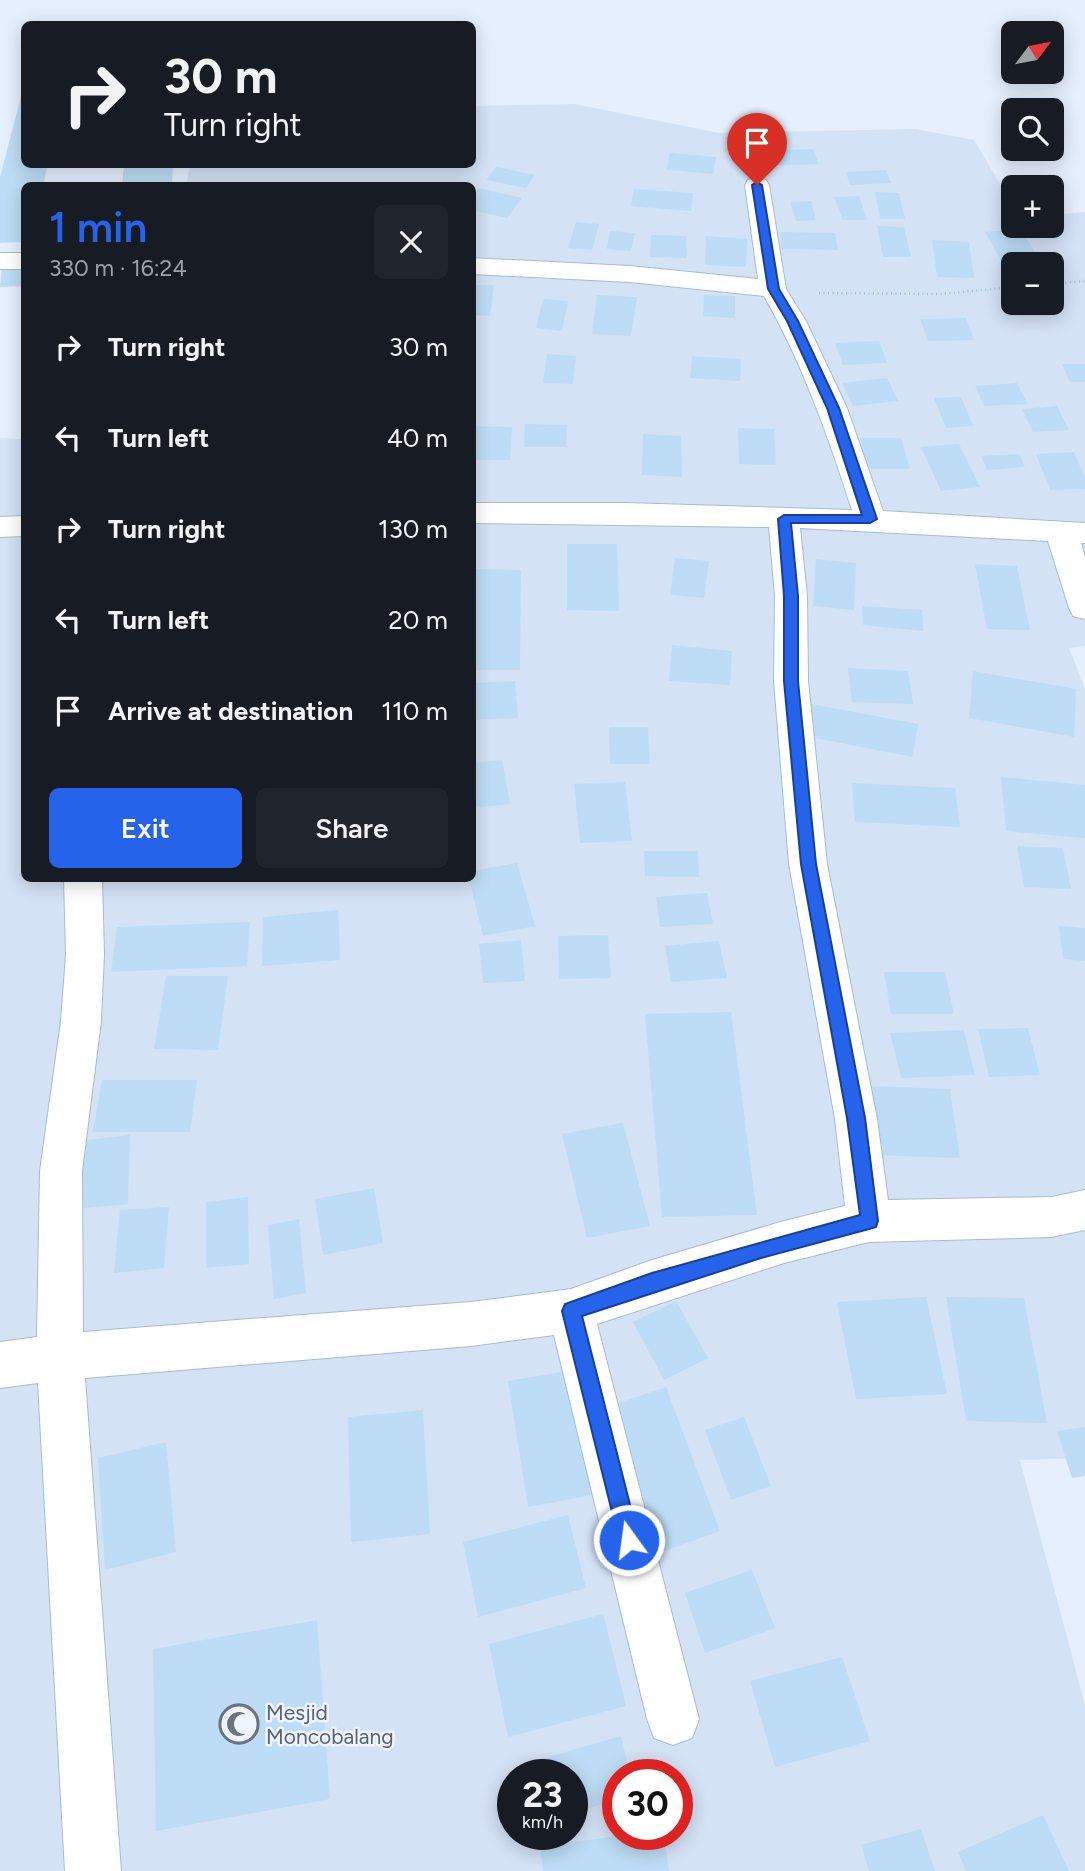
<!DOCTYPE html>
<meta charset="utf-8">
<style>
body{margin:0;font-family:Figtree,sans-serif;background:#20242c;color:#f1f3f6;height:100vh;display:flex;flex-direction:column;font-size:26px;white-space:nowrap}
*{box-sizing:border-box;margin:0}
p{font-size:23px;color:#9ea1a6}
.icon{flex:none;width:38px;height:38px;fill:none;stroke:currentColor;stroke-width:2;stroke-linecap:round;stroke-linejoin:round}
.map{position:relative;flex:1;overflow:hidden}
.drawer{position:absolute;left:21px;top:182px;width:455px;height:700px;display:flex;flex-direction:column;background:#171b24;border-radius:10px;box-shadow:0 4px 18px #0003}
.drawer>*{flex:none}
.hud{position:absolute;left:21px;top:21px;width:455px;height:147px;border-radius:10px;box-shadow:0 4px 18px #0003;background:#171b24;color:#f1f3f6;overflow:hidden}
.needle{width:46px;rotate:58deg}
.tools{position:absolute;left:1001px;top:21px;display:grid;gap:14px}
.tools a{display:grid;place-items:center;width:63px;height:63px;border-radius:10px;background:#171b24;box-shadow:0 4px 18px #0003;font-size:35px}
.speed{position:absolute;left:497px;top:1759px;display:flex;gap:14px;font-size:35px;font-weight:700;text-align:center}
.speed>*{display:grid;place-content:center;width:91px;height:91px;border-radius:50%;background:#171b24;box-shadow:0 4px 18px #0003;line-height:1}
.speed small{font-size:18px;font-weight:400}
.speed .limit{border:10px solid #d22;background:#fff;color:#111}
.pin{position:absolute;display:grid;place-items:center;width:60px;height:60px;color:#fff;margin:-72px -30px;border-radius:50% 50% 50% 0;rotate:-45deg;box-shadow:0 0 7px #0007}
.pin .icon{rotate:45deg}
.me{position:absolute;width:77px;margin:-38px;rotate:346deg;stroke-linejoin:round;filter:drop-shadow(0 0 5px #0008)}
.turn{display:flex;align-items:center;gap:24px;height:147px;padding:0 28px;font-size:32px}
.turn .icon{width:91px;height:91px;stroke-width:2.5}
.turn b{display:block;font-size:49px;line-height:60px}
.round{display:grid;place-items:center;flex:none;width:74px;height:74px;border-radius:10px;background:#20242c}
.head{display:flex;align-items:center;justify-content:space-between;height:119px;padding:0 28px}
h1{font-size:42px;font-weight:600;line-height:52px;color:#2563eb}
.button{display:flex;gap:14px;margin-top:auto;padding:14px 28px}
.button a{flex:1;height:80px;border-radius:10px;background:#2563eb;color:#fff;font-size:28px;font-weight:600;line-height:80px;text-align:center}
.button a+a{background:#20242c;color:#f1f3f6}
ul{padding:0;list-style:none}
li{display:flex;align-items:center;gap:21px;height:91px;padding:0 28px}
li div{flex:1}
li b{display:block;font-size:26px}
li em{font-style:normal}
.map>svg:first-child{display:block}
.residential{fill:#d4e2f6;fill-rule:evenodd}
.building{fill:#bcddf5}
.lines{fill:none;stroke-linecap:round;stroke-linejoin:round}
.minor-casing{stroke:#a8bccf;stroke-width:2}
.path{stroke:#9ec1db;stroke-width:2.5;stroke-dasharray:1 3.5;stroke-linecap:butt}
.minor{fill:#fff;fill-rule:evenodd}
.route{fill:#2563eb;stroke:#184099;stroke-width:2}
.labels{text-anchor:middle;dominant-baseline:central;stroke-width:5;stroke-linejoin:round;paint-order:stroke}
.near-worship-label{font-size:21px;fill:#5b616d;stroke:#eef4ff;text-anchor:start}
</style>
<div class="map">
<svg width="1085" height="1871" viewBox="0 0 1085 1871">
<rect width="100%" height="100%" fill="#e6effe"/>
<path class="residential" d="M574,104L719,133L915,129L974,140L1013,206V226H1052V215L1085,212V646L1069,648L1085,689V1458L1020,1460L1085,1705V1871H0V438L24,439V878H472V186L186,185L190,165L472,164L473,106ZM1013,264H1052V303H1013ZM513,1774H572V1834H513ZM618,1774H677V1834H618Z"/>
<g class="building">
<path d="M24,85V164H48L43,186H24V242L0,243V177Z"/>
<path d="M813,149L819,164L766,166L761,151Z"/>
<path d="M670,153L716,157L713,174L667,170Z"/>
<path d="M124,164H173L172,186H122Z"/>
<path d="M496,167L535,175L526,188L486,180Z"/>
<path d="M886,170L891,183L850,185L846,172Z"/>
<path d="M479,188L522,198L507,218L472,210V195Z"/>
<path d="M634,189L693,193L691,211L631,206Z"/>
<path d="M875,192L899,193L905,219H880Z"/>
<path d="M859,196L867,220H843L834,197Z"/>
<path d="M811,201L816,220L796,221L790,202Z"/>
<path d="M576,222L599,224L592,250L568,248Z"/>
<path d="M877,226L904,227L911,257H883Z"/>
<path d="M1021,229L1039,259L1002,262L985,232Z"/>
<path d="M610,231L635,233L631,251L607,249Z"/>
<path d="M780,232L835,233L838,250L782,249Z"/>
<path d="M651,235L686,236L687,258L650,257Z"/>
<path d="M706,236L747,239L746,267L705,265Z"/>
<path d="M932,240L969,242L974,278L937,277Z"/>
<path d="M24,267V286L0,287L2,268Z"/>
<path d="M472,285H494L490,316L472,315Z"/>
<path d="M597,295L637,297L631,336L592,334Z"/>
<path d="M704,295L735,296V318L703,316Z"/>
<path d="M543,299L568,301L562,331L536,328Z"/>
<path d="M1000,301L1045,303L1050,316H1006Z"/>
<path d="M966,318L974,340L928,341L920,319Z"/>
<path d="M879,341L887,363L843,365L835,343Z"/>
<path d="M547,354L576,356L573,384L543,383Z"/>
<path d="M692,356L741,359L740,381L690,378Z"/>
<path d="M1062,364H1085V382H1070Z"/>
<path d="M887,378L898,401L853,406L842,383Z"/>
<path d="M1017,383L1028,404L984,406L975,386Z"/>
<path d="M961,397L973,426L946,428L934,398Z"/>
<path d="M1057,406L1069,430L1033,432L1022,409Z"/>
<path d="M525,424L567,425L566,447H524Z"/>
<path d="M472,426L512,427L510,460H472Z"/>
<path d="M738,428L774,429L776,465L739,464Z"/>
<path d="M643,434L681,436L682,477L642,475Z"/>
<path d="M860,438H901L910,469H868Z"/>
<path d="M959,444L980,487L941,491L921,447Z"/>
<path d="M1074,452L1085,478V489L1050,490L1036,454Z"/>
<path d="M1019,454L1025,467L987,470L981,456Z"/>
<path d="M567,544H617L619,611L567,610Z"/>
<path d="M675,558L709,561L704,598L670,595Z"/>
<path d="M816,559L856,563L854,610L813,606Z"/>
<path d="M975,564L1017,566L1030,630L987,629Z"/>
<path d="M472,569L521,570L520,670H472Z"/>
<path d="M862,606L922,610L923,631L863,625Z"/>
<path d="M672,645L732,651L730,685L669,681Z"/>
<path d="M848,668L908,671L913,704L852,702Z"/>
<path d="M973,671L1076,689L1074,737L969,718Z"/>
<path d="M515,681L518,718L472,720V683Z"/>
<path d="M811,704L918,724L913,757L805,736Z"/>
<path d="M609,727H648L650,764H610Z"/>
<path d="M502,760L510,804L472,808V763Z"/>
<path d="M1001,777L1085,785V838L1006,831Z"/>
<path d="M625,782L632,841L580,843L574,784Z"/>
<path d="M852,783L955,788L960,827L855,822Z"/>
<path d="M1017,846L1063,848L1071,889L1024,887Z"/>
<path d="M644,851H698L699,877L645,876Z"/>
<path d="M517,863L535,926L483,936L469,878H472V871Z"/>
<path d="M707,893L713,924L660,927L656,897Z"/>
<path d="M338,910L340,960L262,966L263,917Z"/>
<path d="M250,922L247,966L111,972L117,927Z"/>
<path d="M1059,926L1085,928V961L1063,959Z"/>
<path d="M608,935L611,978L559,979L558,936Z"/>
<path d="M521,940L525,981L483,983L479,944Z"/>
<path d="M719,941L727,978L671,982L665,946Z"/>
<path d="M884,972H945L954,1014H891Z"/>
<path d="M166,976H228L218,1050L154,1049Z"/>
<path d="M731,1012L757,1215L662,1217L645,1014Z"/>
<path d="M1028,1028L1040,1075L989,1077L978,1029Z"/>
<path d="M964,1030L975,1075L901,1078L890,1033Z"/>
<path d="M102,1080H197L190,1132H93Z"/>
<path d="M865,1086L950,1089L960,1158L872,1155Z"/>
<path d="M623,1123L650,1226L587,1238L562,1134Z"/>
<path d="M130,1135L128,1204L76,1209L80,1141Z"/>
<path d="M374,1188L383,1243L323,1255L315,1199Z"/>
<path d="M248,1197L249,1264L206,1268V1202Z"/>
<path d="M169,1207L164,1268L114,1273L120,1210Z"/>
<path d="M299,1219L306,1293L274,1299L268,1225Z"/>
<path d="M926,1297L947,1394L856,1399L837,1302Z"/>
<path d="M946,1297L1024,1298L1047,1423L966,1421Z"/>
<path d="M676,1301L708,1358L664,1380L633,1322Z"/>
<path d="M569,1371L592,1495L528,1507L508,1381Z"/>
<path d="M666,1387L720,1531L659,1553L607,1407Z"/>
<path d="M423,1410L430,1534L351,1542L348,1417Z"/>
<path d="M744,1417L771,1486L731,1500L705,1430Z"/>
<path d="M1085,1427V1476L1072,1478L1057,1431Z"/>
<path d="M166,1442L176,1552L105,1570L98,1458Z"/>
<path d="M568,1515L586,1588L478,1617L463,1542Z"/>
<path d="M752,1570L775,1628L705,1653L685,1593Z"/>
<path d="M603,1614L626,1706L508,1737L489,1644Z"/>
<path d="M317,1620L330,1799L156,1831L153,1649Z"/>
<path d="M842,1657L870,1741L775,1767L750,1681Z"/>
<path d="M621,1736L630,1774H618V1800L572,1813V1774H522L520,1765Z"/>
<path d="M1043,1815L1069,1871H966L958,1852Z"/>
<path d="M921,1829L935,1871H869L861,1845Z"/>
<path d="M631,1834H664L669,1871H543L540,1847Z"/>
</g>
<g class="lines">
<g class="minor-casing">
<g id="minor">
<path d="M757,178L766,180L769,185L786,289L806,321L847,408L883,511L1085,523V543H1081L1085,557V619L1073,616L1069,608L1048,541L800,528L807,596L808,681L827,864L877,1119L888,1200L1051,1197L1085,1190V1230L1051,1237L869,1242L784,1263L597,1324L699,1719L692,1738L673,1745L654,1738L647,1719L554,1335L471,1346L85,1378L121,1871H65L38,1383L0,1388V1342L37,1337L40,1171L61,1021L66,955L64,878H102L104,955L101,1021L82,1171L83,1332L471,1302L571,1289L652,1260L784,1221L845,1206L835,1119L789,864L774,681L775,596L769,527L472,523V503H626L852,510C828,436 803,364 764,296L630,282L472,274V258L630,266L758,279L745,185L748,180Z"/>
<rect x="0" y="253" width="24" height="16"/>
<path d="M24,516V536L0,537V517Z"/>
</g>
</g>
<g class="path">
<path d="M1052,284L1085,281"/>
<path d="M819,293L941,294L1013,287"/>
</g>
<use href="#minor" class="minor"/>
</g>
<path class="route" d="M757,182L762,185L779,289L798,321L839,408L877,519L870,523H791L798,596V681L816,864L865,1118L878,1221L876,1227L869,1229L761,1258L582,1316L639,1540L636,1547L629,1550L622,1547L619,1540L562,1311L565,1304L652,1273L860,1215L847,1118L801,864L784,681V596L778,519L784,515H862L827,408L787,321L768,289L752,185Z"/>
<defs>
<g id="mosque-ring" transform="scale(2.0125)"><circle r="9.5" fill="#eef4ff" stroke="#6b7280" stroke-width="1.5"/><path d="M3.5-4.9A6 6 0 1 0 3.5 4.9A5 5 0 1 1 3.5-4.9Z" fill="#6b7280"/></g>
</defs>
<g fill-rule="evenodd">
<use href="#mosque-ring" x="239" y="1724"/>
</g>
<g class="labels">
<g class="near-worship-label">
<text x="266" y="1712">Mesjid<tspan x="266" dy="24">Moncobalang</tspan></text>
</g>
</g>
</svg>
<div class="tools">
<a><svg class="needle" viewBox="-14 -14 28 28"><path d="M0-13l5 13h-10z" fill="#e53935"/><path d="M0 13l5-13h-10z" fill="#9ea1a6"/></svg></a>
<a><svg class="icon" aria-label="search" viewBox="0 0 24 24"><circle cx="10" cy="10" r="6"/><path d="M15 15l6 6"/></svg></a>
<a>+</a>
<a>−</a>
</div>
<div class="speed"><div>23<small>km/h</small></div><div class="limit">30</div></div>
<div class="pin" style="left:757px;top:185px;background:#d93025"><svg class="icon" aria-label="arrive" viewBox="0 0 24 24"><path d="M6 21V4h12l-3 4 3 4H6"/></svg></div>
<svg class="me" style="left:629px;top:1540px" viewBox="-20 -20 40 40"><circle r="17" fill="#2563eb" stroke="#fff" stroke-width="3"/><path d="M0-11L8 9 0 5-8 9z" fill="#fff"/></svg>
<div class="hud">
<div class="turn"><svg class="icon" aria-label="right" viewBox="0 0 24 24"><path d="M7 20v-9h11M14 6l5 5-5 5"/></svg><div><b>30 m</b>Turn right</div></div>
</div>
<section class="drawer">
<div class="head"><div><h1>1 min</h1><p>330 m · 16:24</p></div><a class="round"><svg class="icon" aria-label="close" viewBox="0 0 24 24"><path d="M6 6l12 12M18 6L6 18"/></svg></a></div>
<ul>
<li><svg class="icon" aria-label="right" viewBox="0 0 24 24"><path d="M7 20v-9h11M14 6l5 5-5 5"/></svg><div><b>Turn right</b></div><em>30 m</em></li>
<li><svg class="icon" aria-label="left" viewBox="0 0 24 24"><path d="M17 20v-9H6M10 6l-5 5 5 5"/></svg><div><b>Turn left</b></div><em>40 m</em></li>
<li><svg class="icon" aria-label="right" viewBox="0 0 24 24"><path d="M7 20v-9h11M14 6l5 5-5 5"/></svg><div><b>Turn right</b></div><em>130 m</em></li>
<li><svg class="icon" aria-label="left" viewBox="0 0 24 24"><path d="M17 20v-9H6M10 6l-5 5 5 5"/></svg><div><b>Turn left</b></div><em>20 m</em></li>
<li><svg class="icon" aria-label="arrive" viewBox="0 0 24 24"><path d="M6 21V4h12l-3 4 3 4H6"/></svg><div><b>Arrive at destination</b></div><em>110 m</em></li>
</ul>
<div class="button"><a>Exit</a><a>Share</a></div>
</section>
</div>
